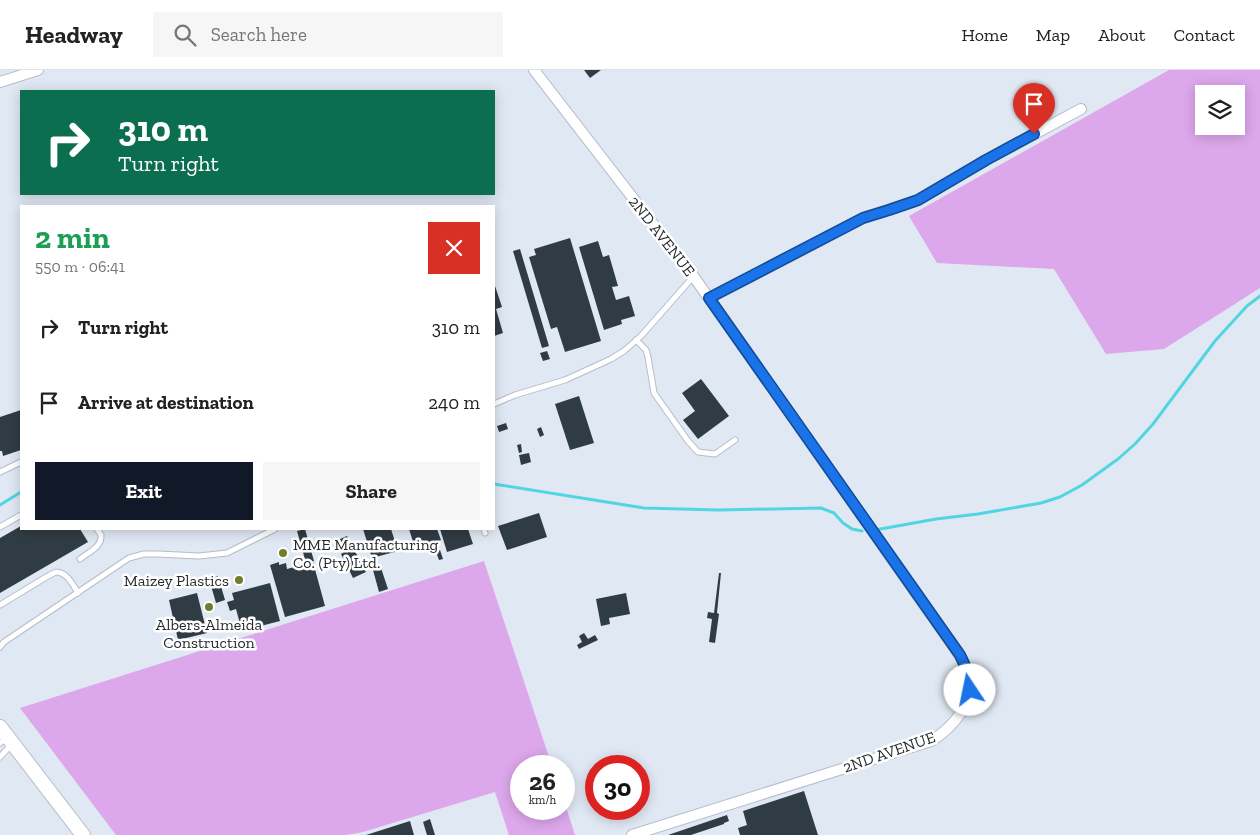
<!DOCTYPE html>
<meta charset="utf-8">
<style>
body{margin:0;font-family:"Zilla Slab",serif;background:#f6f6f6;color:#222;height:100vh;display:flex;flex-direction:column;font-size:19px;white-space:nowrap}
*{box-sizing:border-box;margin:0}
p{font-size:16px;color:#767676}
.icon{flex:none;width:28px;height:28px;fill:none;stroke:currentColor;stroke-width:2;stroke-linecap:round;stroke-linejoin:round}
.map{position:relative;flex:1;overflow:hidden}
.sheet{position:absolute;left:20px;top:135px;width:475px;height:325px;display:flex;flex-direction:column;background:#fff;border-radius:0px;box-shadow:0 2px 12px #0003}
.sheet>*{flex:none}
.top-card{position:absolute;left:20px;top:20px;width:475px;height:105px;border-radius:0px;box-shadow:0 2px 12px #0003;background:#0b6e4f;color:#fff;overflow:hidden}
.tools{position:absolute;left:1195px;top:15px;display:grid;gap:10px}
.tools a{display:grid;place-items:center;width:50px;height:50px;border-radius:0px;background:#fff;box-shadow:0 2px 12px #0003;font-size:25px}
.speed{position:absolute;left:510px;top:685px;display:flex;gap:10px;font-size:25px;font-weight:700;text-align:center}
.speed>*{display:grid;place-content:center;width:65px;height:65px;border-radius:50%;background:#fff;box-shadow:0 2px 12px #0003;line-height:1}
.speed small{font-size:12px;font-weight:400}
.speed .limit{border:8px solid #d22;background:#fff;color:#111}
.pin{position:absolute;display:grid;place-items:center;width:42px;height:42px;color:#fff;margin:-51px -21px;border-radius:50% 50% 50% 0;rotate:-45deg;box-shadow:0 0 5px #0007}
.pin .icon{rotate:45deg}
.me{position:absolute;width:55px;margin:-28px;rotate:349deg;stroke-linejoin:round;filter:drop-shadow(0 0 4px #0008)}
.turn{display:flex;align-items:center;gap:18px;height:105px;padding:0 15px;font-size:22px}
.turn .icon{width:65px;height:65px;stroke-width:2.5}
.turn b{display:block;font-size:35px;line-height:42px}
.round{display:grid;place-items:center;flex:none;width:52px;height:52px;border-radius:0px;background:#f6f6f6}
.overview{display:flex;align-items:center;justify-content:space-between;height:85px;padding:0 15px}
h1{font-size:30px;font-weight:800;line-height:38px;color:#1e9e55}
.button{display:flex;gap:10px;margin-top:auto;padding:10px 15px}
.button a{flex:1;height:58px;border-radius:0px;background:#111827;color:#fff;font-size:20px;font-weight:800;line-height:58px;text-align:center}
.button a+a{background:#f6f6f6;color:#222}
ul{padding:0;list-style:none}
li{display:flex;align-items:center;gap:15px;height:75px;padding:0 15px}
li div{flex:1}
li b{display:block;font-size:19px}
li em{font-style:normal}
header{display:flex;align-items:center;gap:30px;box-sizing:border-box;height:70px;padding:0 25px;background:#fff;border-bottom:1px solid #e0e0e0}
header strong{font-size:24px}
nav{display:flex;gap:28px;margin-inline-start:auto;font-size:18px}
.search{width:350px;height:45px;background:#f6f6f6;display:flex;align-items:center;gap:12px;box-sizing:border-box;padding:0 18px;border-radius:0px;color:#767676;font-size:19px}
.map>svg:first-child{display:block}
.green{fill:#dca7eb;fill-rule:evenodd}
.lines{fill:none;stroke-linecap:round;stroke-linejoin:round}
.stream{stroke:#51d6e1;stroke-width:3}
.building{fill:#303c43}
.service-casing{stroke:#b5bdc9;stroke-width:7}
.minor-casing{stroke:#b5bdc9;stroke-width:12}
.secondary-casing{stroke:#b5bdc9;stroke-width:16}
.service{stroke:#fff;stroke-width:5}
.minor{stroke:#fff;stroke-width:10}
.secondary{stroke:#fff;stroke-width:14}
.route-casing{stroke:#114b97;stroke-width:12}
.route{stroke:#1a73e8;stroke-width:9}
.poi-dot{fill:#717d2a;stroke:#fff;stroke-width:2}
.labels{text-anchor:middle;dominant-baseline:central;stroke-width:5;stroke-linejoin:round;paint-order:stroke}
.street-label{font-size:16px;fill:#26292e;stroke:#fff}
.poi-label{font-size:16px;fill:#26292e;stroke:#fff;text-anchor:start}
</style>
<header>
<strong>Headway</strong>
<div class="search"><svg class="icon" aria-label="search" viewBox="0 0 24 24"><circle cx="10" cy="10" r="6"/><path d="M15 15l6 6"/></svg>Search here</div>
<nav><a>Home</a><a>Map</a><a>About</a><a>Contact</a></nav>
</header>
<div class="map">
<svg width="1260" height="765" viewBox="0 0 1260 765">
<rect width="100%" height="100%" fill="#e0e8f4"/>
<g class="green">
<path d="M1169,0H1260V218L1164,279L1106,284L1054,199L937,193L909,146ZM1204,24H1236V56H1204Z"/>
<path d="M484,491L552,696H521V739H564V731L575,765H509L495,722L363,762L346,765H116L20,638Z"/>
</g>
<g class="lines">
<g class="stream">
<path d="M494,414L644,438L719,440L821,438L834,443L843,453L852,459L862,461"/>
<path d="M0,435L21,422"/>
<path d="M875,460L936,449L978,444L1041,433L1060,427L1082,415L1118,389L1135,374L1153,354L1215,271L1247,236L1260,226"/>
</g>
</g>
<g class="building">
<path d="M584,0H601L590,8Z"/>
<path d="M570,168L601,271L565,282L557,257L551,259L529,187L536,185L534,179Z"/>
<path d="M598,171L603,187L609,185L618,216L612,217L616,230L629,226L635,246L621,250L622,254L604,260L579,177Z"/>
<path d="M520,179L549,276L542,278L513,181Z"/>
<path d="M495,216L502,237L496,239L503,263L494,266V217Z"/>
<path d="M547,281L550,289L543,291L540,283Z"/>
<path d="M701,309L729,346L698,369L683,350L695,341L682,323Z"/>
<path d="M579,326L594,373L570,380L555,334Z"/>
<path d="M21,340V380L3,386L2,381H0V347Z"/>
<path d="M506,353L508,359L499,362L497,356Z"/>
<path d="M541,357L544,365L540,367L537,359Z"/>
<path d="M521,374L522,382L519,383L517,375Z"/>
<path d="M529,383L531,392L521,395L519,385Z"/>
<path d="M539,443L547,467L507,480L498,456Z"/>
<path d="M21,456V459H80L88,472L0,523V468Z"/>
<path d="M305,459L314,491L306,493L297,461Z"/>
<path d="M363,459H391L398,481L372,488Z"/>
<path d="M409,459H437L441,470L415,478Z"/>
<path d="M440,459H468L473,474L447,482Z"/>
<path d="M347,466L366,502L353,508L341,484L346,481L340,469Z"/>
<path d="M440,480L443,489L439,490L436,482Z"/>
<path d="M279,492V495L286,493L287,499L313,492L325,536L285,547L270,495Z"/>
<path d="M381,498L388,519L379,522L373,500Z"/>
<path d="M719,503H721L717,543L719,544L715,573L709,572L712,549L707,548L708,542L714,543Z"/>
<path d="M218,506L225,530L216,533L209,509Z"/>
<path d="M270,513L280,551L242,561L236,539L230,541L227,532L234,530L232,523Z"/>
<path d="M197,523L207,563L178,570L169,530Z"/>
<path d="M626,523L630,544L609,548L610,554L601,556L596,529Z"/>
<path d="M584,563L588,569L595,565L598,570L579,579L577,575L582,572L579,566Z"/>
<path d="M804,721L818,765H740L738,758L747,755L743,741Z"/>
<path d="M727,745L729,751L724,753V754L691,765H668Z"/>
<path d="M430,749L435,765H427L423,752Z"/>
<path d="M410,751L414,765H366Z"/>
</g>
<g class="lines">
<g class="service-casing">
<g id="service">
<path d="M636,270L646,280L648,287L654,323L688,371L698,382L715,384L735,370"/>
<path d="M494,334L515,325L565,310L598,295L611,289L624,281L641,266L693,207"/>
<path d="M0,402L21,392"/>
<path d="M0,457L21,445"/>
<path d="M484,459L485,463"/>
<path d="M80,489C89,482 102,477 101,465L97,459"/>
<path d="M0,535L48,506C51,505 53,503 56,502C67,502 73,515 78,523"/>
<path d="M0,577L4,572L129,488L144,484H158L199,486L227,483L275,459"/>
<path d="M0,673L8,667"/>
<path d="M0,687L12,674"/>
</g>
</g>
<g class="minor-casing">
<g id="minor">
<path d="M534,0L694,207L949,570C957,582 967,594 969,608C975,633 951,659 931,671L632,765"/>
<path d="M0,12L38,0"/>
<path d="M709,228L863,148L918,130L986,90L1081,39"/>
</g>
</g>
<g class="secondary-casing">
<path id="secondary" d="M0,657L83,765"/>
</g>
<use href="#service" class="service"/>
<use href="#minor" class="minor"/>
<use href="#secondary" class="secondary"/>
</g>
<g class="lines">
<g class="route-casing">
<path id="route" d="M970,620C970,607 966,597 960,585L709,228L863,148L889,140L918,130L986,90L1034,64"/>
</g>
<use href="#route" class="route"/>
</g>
<g class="poi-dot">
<circle cx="283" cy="483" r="5"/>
<circle cx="239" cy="510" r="5"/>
<circle cx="209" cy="537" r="5"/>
</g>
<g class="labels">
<g class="street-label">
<text transform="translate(662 166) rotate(52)">2ND AVENUE</text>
<text transform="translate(889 682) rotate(-19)">2ND AVENUE</text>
</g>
<g class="poi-label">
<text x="293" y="474">MME Manufacturing<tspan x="293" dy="18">Co. (Pty) Ltd.</tspan></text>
<text x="229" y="510" text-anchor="end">Maizey Plastics</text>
<text x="209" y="554" text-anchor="middle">Albers-Almeida<tspan x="209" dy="18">Construction</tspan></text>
</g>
</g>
</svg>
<div class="tools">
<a><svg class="icon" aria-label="layers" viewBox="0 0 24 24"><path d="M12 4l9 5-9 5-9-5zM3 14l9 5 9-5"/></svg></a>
</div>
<div class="speed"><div>26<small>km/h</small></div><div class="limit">30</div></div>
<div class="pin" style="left:1034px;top:64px;background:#d93025"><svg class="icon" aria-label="arrive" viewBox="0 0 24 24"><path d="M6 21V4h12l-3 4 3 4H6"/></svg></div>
<svg class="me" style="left:970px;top:620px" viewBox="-20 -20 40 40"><circle r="19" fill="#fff"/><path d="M0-13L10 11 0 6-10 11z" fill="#1a73e8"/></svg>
<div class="top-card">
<div class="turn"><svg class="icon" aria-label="right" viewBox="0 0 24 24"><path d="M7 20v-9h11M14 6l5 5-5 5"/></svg><div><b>310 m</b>Turn right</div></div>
</div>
<section class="sheet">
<div class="overview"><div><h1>2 min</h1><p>550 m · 06:41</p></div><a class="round" style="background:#d93025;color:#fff"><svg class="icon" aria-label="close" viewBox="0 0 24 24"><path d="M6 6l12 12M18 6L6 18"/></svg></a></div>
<ul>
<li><svg class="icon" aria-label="right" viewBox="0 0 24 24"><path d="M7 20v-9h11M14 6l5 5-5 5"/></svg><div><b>Turn right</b></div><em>310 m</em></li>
<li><svg class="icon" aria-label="arrive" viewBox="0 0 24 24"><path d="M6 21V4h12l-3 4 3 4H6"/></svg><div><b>Arrive at destination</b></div><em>240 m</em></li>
</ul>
<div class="button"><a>Exit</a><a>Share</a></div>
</section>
</div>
